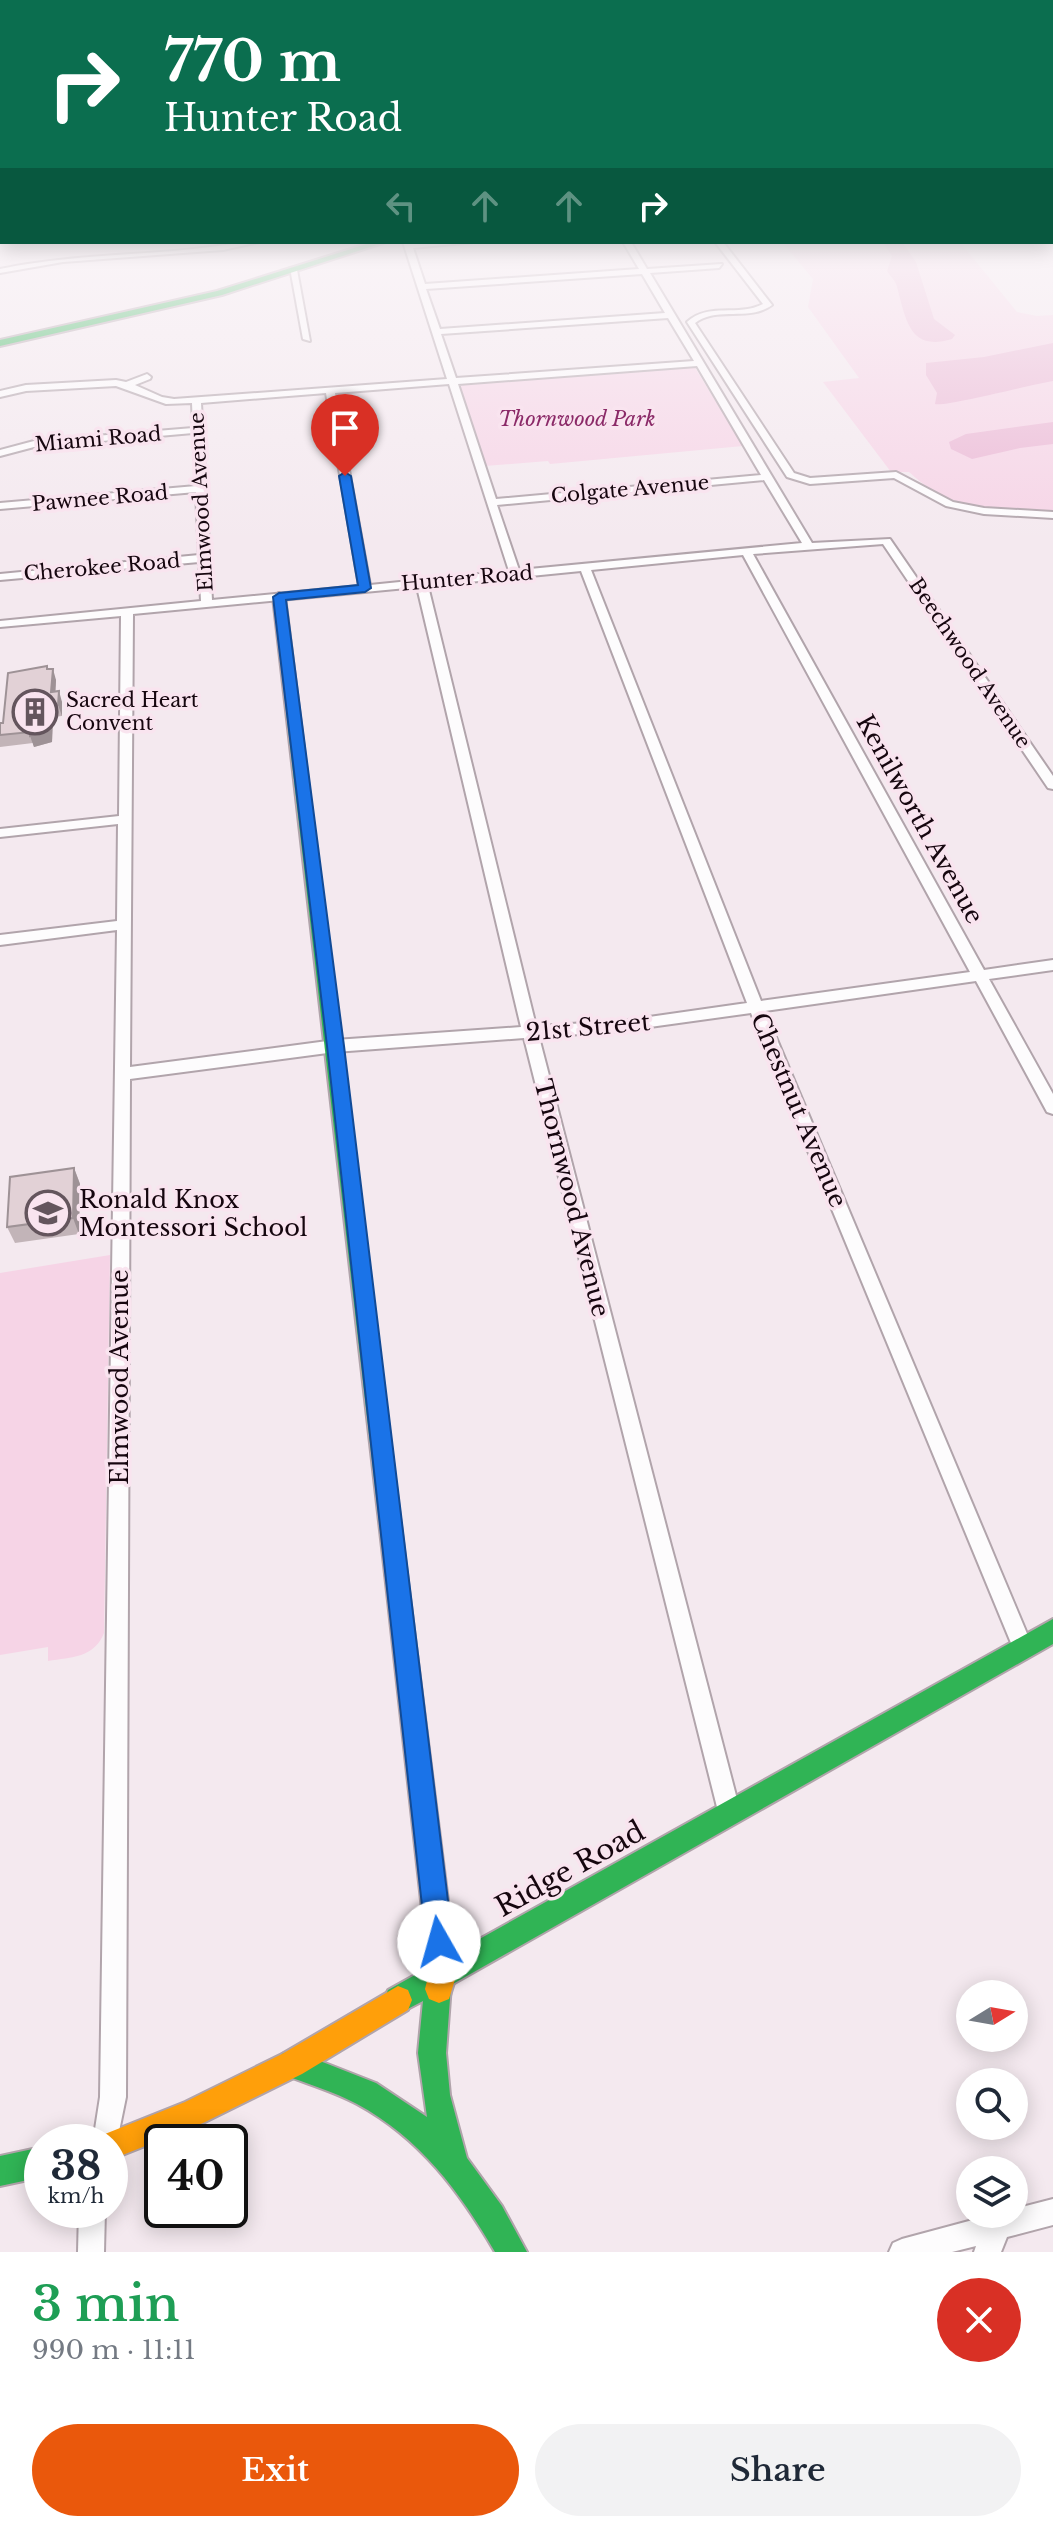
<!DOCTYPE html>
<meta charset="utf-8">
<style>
body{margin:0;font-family:"Libre Baskerville",serif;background:#f2f2f3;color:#1f2937;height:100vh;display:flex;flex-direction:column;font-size:30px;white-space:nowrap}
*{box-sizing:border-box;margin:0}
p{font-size:26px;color:#747a83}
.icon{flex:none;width:44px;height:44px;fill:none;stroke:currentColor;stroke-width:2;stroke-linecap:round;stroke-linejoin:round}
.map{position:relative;height:2252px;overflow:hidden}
.details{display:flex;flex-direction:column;background:#fff;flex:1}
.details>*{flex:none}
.top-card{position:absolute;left:0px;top:0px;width:1054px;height:244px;box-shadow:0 4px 20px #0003;background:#0b6e4f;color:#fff;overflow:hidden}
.needle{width:52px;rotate:79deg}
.tools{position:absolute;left:956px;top:1980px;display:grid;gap:16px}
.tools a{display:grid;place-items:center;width:72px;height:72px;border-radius:50%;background:#fff;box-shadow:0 4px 20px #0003;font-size:40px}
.speed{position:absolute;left:24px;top:2124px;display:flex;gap:16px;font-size:40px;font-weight:700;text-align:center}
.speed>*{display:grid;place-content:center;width:104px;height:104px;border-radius:50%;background:#fff;box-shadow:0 4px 20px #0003;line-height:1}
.speed small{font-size:20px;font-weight:400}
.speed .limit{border:4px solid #111;border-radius:12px;background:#fff;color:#111}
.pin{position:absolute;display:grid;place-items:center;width:68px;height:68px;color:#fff;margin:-82px -34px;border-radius:50% 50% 50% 0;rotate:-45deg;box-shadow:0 0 8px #0007}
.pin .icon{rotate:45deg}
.me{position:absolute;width:88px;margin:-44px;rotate:353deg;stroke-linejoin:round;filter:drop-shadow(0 0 6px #0008)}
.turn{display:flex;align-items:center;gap:28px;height:168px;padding:0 32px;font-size:36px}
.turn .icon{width:104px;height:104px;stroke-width:2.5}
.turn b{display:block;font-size:56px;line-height:68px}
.lanes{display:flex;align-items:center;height:76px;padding:0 32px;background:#0003;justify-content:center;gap:40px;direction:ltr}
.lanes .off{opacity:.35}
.round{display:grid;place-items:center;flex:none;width:84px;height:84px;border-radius:42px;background:#f2f2f3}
.summary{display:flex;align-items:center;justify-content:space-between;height:136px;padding:0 32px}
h1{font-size:48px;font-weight:600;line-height:60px;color:#1e9e55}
.action{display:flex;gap:16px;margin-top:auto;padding:16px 32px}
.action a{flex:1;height:92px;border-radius:48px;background:#ea580c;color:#fff;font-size:32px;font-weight:600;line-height:92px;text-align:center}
.action a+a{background:#f2f2f3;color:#1f2937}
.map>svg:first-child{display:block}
.green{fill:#f6d4e6}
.forest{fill:#ebb8d5}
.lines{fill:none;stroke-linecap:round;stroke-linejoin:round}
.street-casing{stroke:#b1a4ab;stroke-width:4}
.fast-casing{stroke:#b1a4ab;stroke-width:4}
.slow-casing{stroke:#b1a4ab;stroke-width:4}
.street{fill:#fdfcfd;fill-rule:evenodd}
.fast{fill:#30b455;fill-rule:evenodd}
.slow{fill:#ff9f0a;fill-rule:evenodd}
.wall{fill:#c2b4b8}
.shaded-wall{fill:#9e9296}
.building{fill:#e2d1d6;stroke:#9e9296;stroke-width:2}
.route{fill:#1a73e8;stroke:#114b97;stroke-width:2}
.labels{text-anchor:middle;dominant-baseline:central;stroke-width:7;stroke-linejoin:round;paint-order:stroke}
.far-park-label{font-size:20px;font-style:italic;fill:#8b2a68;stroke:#f9e4ef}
.far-street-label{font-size:20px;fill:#16060f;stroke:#f9e4ef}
.far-poi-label{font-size:20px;fill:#16060f;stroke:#f9e4ef;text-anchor:start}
.street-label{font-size:24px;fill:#16060f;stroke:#f9e4ef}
.poi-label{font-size:24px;fill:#16060f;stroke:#f9e4ef;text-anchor:start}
.near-street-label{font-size:28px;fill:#16060f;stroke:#f9e4ef}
</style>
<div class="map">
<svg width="1053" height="2252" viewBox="0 0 1053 2252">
<rect width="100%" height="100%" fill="#f4e9ef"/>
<g class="green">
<path d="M782,242H960L1017,312L1037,316L1053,315V513C995,510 954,514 909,472H891L823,382L859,378L808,307L813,279Z"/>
<path d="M694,366L743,446L550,464L548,461L485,466L459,386L481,381Z"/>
<path d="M110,1255L104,1633C94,1658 72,1657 48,1661V1647L0,1655V1273Z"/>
</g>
<g class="forest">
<path d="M883,242H902L916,262L934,319L955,335L952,339C909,352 906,319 897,287C896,281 890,276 887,271L892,256Z"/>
<path d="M1053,343V381C1033,384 946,407 935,404L937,393L926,375V363L984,357Z"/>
<path d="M1053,422V444L1020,448L972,459L951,449L949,442L966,434Z"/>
</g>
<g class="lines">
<g class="street-casing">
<g id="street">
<rect x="1052" y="235" width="1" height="5"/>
<path d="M243,242H259L223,250L63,262L0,273V269C80,252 162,257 243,242Z"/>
<path d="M403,242H474L413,248L425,284L639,269L623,242H631L647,269L722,264L719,268L650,273L812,543L890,539L1053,776V789L1048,788L883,544L753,554L984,970L1053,960V970L989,979L1053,1094V1114L1047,1112L976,981L765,1011L1033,1648L1030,1655L1023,1658L1016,1655L751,1013L621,1031L539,1037L740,1811L737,1819L729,1822L721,1819L718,1811L524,1038L335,1052L130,1079L126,2097L115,2151L110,2153V2142H93L100,2097L117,930L0,945V935L117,921L118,824L0,837V829L119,816L121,616L0,627V621L201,601L199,562L0,580V574L199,555L196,492L0,509V503L196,486L193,433L34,447L0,456V450L34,441L193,428L192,403L166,404L116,386L26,391L0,397V391L26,385L116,380L126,382L147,374L151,377L150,379L135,385L162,397L174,399L447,379ZM642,274L665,313L440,329L426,289ZM668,318L694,361L456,378L441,334ZM697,366L761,475L496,499L458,384ZM449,384L509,571L370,585L335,393ZM326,393L359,586L212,600L201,403ZM764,480L802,543L519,570L497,505ZM743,555L970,972L761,1001L591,570ZM581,571L747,1003L621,1021L536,1026L428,586ZM417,587L521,1027L335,1040L130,1067L133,614Z"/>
<path d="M715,242H723L772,305C749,322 717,306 695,323L794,473L810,478L896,472L953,502L984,508L1053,512V518L984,514L946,506L894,478L810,484L787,477L687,322C708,302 739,317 763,304Z"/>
<path d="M290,268L297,270L310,341L303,339Z"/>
<path d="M1053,2199V2225L1007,2237L1001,2252H974L976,2246L952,2252H889L893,2243L902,2239L995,2214H1014V2209Z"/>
<path d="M79,2210H105L104,2252H78Z"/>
</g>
</g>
<g class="fast-casing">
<g id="fast">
<path d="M373,242H386L222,295L0,346V340L217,291Z"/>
<path d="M279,593L285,597L407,1574L404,1582L396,1585L388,1582L385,1574L273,597Z"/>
<path d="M1053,1619V1644L451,1985L446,2053L450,2095L461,2136L467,2158L502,2206L527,2252H495C460,2192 420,2138 357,2104C333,2091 307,2084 282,2074L278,2064L282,2054L292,2050L376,2083L427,2117L418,2053L423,2001L398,2014L388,2010L384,2000L388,1990Z"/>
<path d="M42,2147V2177L0,2186V2156Z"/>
</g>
</g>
<g class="slow-casing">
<g id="slow">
<path d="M396,1563L404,1566L407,1574L457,1973L449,1999L439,2003L429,1999L425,1989L429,1973L385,1574L388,1566Z"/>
<path d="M398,1986L408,1990L412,2000L408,2010L302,2074L203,2123L110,2160V2142H97L100,2136L185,2102L282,2054Z"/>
</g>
</g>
<use href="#street" class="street"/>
<use href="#fast" class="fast"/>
<use href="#slow" class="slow"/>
</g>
<g class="wall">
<path d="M48,669L56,680L55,691L62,702V716L53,717L52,742L34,747L33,743L0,747V723H3Z"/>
<path d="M74,1168L80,1184L79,1234L15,1243L7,1227Z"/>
</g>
<g class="shaded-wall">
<path d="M53,669L56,680L55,703L51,692Z"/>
<path d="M59,691L62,702V716L58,705Z"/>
<path d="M49,705L53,717L52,742L34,747L30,736Z"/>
<path d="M74,1168L80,1184L79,1234L73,1218Z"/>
</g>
<g class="building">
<path d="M47,666V669H53L51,692L59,691L58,705H49L48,730L30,736V732L0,735V723H3L8,673Z"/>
<path d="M74,1168L73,1218L7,1227L10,1177Z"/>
</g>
<linearGradient id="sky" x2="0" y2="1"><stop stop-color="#77b8e3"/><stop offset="0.42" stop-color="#faf5f8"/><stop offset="1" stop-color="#faf5f8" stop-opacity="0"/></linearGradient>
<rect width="1053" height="543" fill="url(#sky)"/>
<path class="route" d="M345,472L351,476L371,588L365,592L286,600L344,1046L453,1942L449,1951L439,1955L430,1951L426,1942L327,1046L273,597L279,593L358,585L339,476Z"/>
<defs>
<g id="building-ring" transform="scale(2.3)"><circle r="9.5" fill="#f9e4ef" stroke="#64555d" stroke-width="1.5"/><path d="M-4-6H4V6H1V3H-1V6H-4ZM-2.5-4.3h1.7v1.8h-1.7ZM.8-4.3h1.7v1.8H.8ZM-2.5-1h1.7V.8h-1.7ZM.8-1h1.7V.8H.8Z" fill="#64555d"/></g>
<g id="school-ring" transform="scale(2.3)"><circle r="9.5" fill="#f9e4ef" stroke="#64555d" stroke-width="1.5"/><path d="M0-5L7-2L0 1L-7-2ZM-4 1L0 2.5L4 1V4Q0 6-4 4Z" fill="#64555d"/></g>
</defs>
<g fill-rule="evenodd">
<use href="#building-ring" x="35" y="712"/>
<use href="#school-ring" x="48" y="1213"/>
</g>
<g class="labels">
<g class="far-park-label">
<text x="577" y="419">Thornwood Park</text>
</g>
<g class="far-street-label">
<text transform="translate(98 439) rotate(-5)">Miami Road</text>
<text transform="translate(630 489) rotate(-5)">Colgate Avenue</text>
<text transform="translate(100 498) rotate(-5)">Pawnee Road</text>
<text transform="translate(201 502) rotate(-93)">Elmwood Avenue</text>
<text transform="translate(102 567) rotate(-5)">Cherokee Road</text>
<text transform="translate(467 578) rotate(-5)">Hunter Road</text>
<text transform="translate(970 663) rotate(56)">Beechwood Avenue</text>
</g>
<g class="far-poi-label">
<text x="66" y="700">Sacred Heart<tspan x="66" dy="23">Convent</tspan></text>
</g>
<g class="street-label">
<text transform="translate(920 819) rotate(61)">Kenilworth Avenue</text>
<text transform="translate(588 1027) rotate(-5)">21st Street</text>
<text transform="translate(799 1110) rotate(67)">Chestnut Avenue</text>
<text transform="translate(572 1198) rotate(76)">Thornwood Avenue</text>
<text transform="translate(119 1377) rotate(-90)">Elmwood Avenue</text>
</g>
<g class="poi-label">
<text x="79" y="1199">Ronald Knox<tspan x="79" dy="28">Montessori School</tspan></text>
</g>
<g class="near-street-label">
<text transform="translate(570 1869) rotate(-29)">Ridge Road</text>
</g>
</g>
</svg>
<div class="tools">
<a><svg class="needle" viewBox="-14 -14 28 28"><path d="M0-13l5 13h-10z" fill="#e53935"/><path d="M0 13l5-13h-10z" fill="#747a83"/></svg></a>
<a><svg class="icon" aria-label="search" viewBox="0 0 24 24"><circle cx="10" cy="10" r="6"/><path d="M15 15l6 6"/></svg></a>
<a><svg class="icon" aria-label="layers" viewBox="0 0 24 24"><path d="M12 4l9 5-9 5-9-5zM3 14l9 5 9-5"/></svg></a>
</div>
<div class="speed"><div>38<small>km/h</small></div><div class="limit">40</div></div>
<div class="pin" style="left:345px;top:476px;background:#d93025"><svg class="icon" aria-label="arrive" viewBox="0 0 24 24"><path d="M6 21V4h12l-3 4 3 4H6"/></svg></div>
<svg class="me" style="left:439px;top:1942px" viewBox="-20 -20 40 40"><circle r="19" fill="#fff"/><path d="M0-13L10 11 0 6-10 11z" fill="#1a73e8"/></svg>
<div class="top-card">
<div class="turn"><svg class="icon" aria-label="right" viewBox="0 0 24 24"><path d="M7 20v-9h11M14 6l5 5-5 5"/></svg><div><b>770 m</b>Hunter Road</div></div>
<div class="lanes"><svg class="icon off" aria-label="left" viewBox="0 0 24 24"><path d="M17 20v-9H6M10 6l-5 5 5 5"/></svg><svg class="icon off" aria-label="ahead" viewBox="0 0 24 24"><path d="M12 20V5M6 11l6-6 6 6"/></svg><svg class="icon off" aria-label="ahead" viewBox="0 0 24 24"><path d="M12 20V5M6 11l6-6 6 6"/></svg><svg class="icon" aria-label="right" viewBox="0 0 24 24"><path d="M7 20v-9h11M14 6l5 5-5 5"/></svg></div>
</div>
</div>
<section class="details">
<div class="summary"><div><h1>3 min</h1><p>990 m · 11:11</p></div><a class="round" style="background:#d93025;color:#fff"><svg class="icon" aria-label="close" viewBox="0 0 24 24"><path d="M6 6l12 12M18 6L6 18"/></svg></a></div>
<div class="action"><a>Exit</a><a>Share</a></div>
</section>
